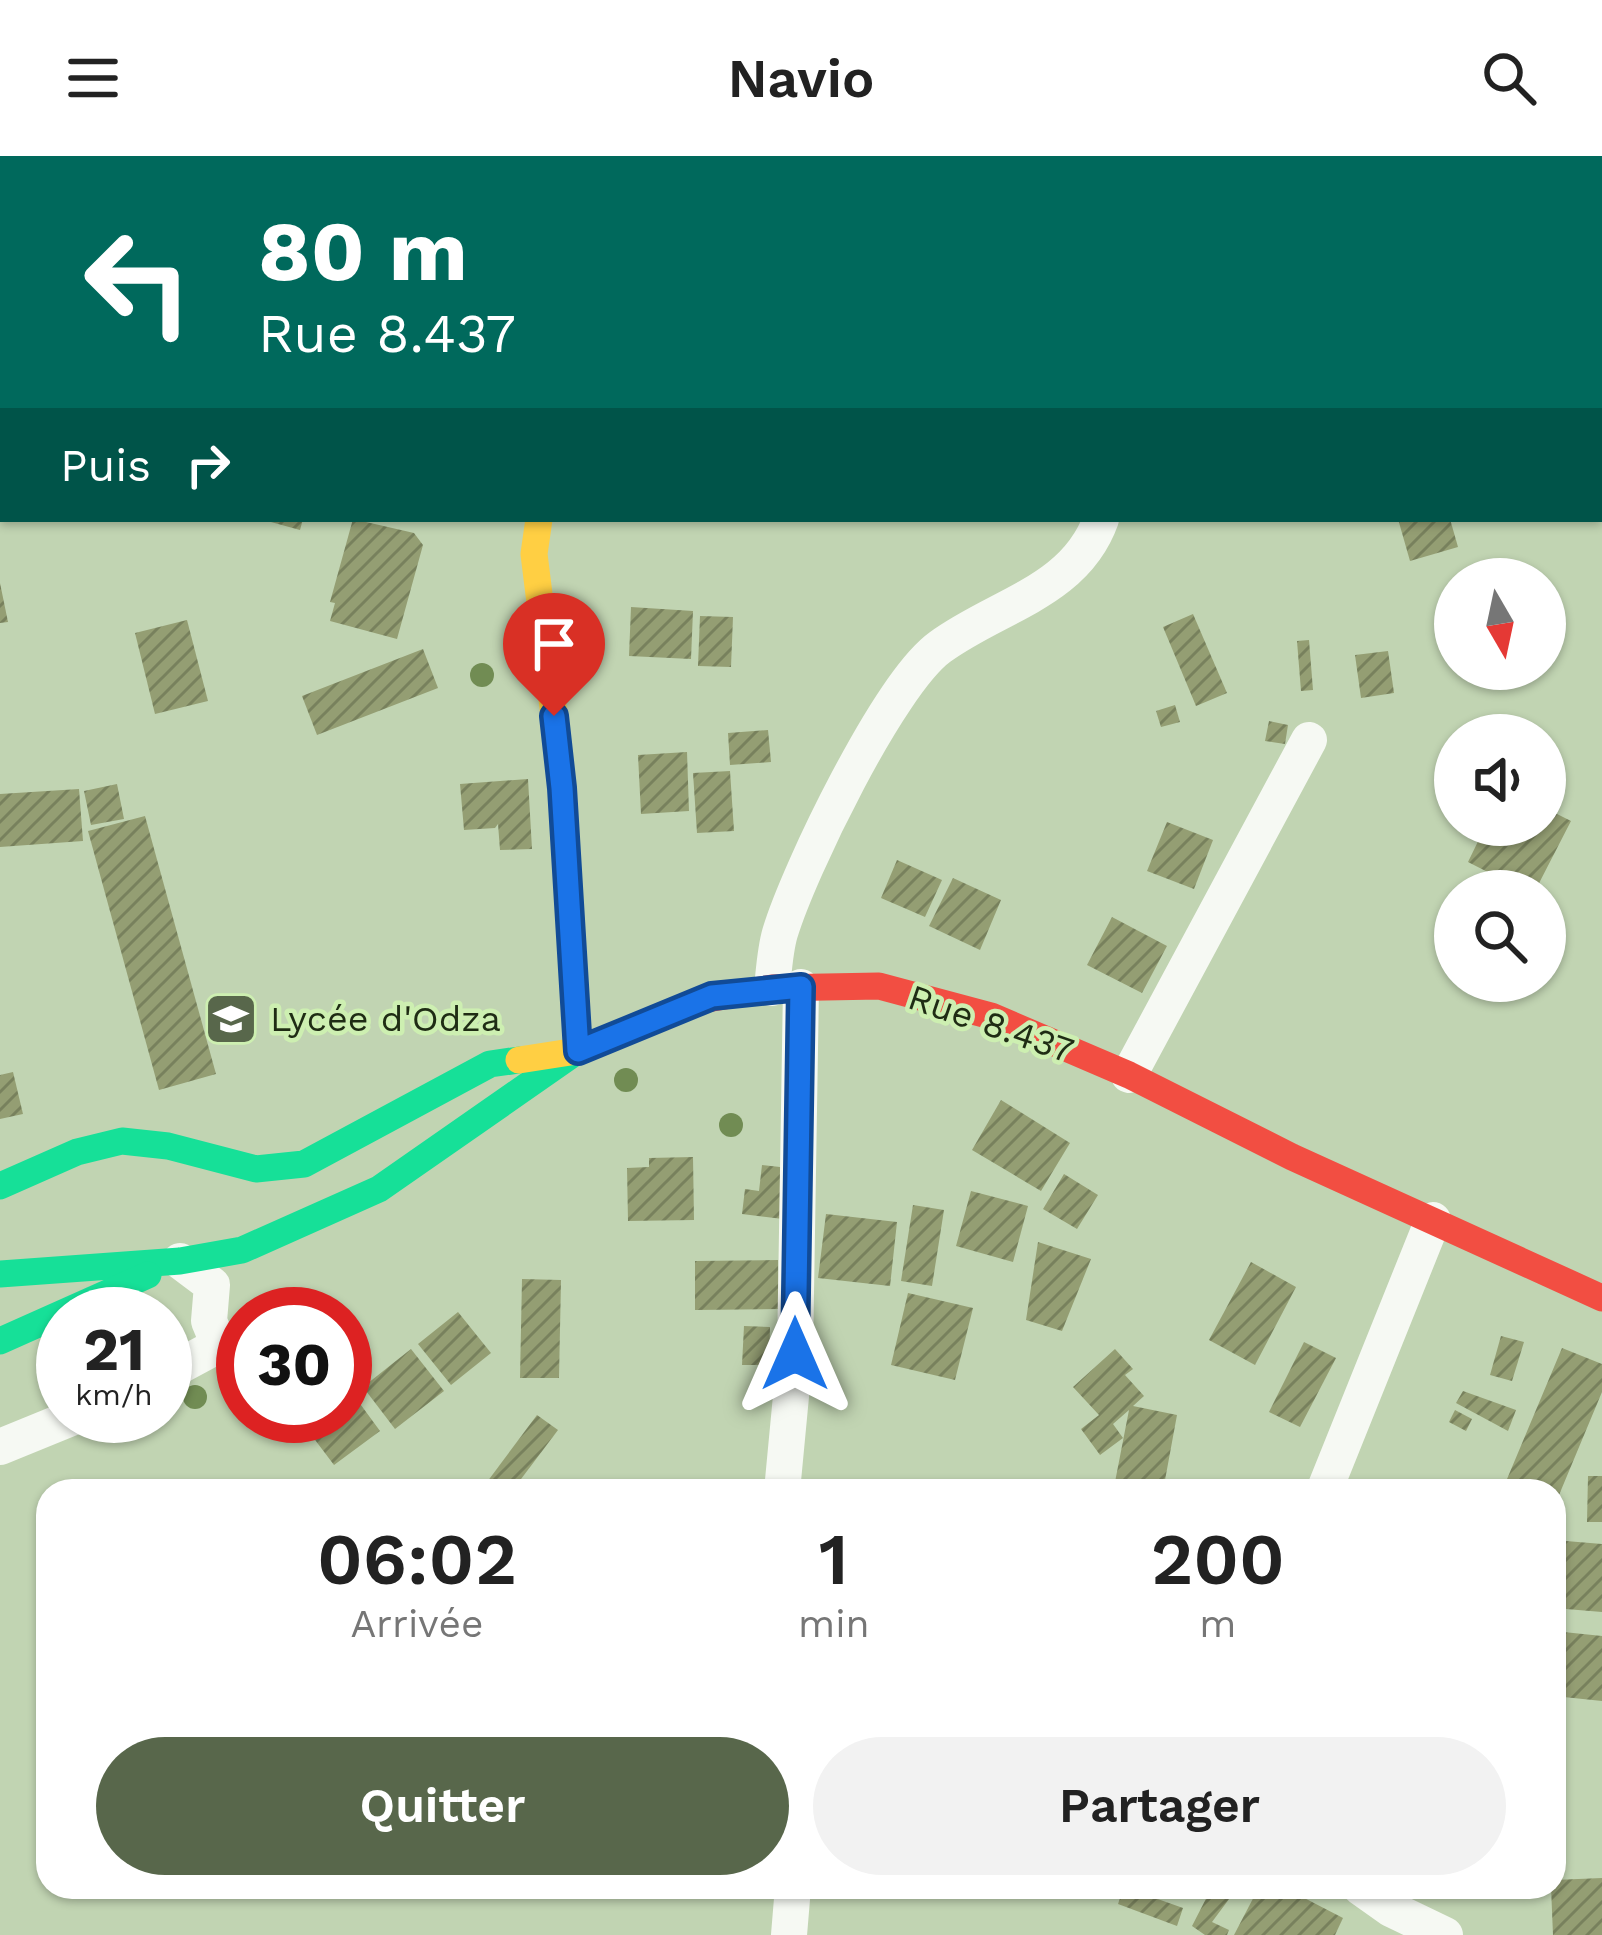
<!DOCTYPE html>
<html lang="fr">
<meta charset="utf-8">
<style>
body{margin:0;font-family:"Work Sans",sans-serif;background:#f2f2f2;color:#222;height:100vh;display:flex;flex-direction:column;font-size:45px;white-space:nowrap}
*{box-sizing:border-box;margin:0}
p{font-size:39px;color:#767676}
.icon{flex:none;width:66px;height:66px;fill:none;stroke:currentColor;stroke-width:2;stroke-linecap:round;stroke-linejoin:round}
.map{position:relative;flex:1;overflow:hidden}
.details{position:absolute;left:36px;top:1323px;width:1530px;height:420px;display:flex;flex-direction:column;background:#fff;border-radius:36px;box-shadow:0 3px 9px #0004}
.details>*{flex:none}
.guide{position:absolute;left:0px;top:0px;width:1602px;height:366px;box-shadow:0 3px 9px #0004;background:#00695c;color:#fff;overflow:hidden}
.needle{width:78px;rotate:171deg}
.controls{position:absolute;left:1434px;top:402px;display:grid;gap:24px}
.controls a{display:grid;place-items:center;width:132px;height:132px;border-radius:50%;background:#fff;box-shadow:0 3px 9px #0004;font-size:60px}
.speed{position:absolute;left:36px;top:1131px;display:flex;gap:24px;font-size:60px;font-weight:700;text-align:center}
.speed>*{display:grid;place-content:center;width:156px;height:156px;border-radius:50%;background:#fff;box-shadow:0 3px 9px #0004;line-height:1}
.speed small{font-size:30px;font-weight:400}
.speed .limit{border:18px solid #d22;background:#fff;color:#111}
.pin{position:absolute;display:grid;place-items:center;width:102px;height:102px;color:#fff;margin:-123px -51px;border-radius:50% 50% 50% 0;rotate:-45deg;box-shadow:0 0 12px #0007}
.pin .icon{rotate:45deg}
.me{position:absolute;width:132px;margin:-66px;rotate:0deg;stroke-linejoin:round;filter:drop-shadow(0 0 9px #0008)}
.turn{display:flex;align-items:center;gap:42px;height:252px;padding:0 60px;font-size:54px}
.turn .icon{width:156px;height:156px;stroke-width:2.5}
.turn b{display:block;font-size:84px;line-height:102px}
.then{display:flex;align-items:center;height:114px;padding:0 60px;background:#0003;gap:24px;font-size:45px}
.eta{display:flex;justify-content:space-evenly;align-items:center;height:204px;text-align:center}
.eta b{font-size:72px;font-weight:600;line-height:84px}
.cta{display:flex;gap:24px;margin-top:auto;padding:24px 60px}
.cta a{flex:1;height:138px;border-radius:72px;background:#58674b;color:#fff;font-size:48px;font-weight:600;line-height:138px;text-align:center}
.cta a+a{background:#f2f2f2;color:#222}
header{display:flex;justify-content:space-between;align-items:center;height:156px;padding:0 60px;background:#fff;font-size:54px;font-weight:600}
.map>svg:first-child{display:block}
.building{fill:url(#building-hatch)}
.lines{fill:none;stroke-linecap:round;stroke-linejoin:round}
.street{stroke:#f6f9f3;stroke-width:36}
.fast{stroke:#16e098;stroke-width:27}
.slow{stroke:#ffcf43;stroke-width:27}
.jam{stroke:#f24e42;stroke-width:27}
.tree{fill:#718c53}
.route-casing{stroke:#114b97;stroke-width:30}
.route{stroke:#1a73e8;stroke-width:21}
.labels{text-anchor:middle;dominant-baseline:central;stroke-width:9;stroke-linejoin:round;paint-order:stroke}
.poi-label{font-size:36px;fill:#1f2c14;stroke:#cdefb1;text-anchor:start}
.street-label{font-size:36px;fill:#1f2c14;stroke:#cdefb1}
</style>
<header><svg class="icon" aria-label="menu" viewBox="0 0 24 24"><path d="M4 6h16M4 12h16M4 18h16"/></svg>Navio<svg class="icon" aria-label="search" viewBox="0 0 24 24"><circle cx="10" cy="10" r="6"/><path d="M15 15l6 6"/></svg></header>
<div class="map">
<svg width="1602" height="1779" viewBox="0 0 1602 1779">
<defs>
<pattern id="building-hatch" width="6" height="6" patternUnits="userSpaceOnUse" patternTransform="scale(3)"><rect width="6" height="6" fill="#949e73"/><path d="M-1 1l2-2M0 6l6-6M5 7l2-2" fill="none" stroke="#78815d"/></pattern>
</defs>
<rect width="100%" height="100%" fill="#c1d4b2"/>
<g class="building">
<path d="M260,363H303L300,374Z"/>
<path d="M353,363L414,377L423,389L397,483L330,465L335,447L330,446Z"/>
<path d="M1398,363H1450L1458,391L1410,405Z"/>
<path d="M0,427L8,466L0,467Z"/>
<path d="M631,451L693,455L691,503L629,500Z"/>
<path d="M1193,458L1227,537L1196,550L1163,471Z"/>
<path d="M700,460L733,461L731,511L698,510Z"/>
<path d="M187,464L208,545L155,558L135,477Z"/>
<path d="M1309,484L1313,534L1301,535L1297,485Z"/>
<path d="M423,493L438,532L317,579L302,540Z"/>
<path d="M1388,495L1394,537L1361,542L1355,499Z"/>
<path d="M1175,549L1180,566L1161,571L1156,555Z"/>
<path d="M1269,565L1288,569L1285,588L1265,585Z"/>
<path d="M768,574L771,606L730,609L728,577Z"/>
<path d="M687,596L689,655L641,658L638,599Z"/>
<path d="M730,615L734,675L697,677L693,617Z"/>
<path d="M528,623L532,693L500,694L498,668L495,672L464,674L460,628Z"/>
<path d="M117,628L124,663L91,669L84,635Z"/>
<path d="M79,633L83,685L0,691V638Z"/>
<path d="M1545,652L1571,665L1535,735H1525L1468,706L1486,669H1545Z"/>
<path d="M145,660L216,918L159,934L88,675Z"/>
<path d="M1167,666L1213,684L1194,733L1147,715Z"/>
<path d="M897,704L942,724L925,761L881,742Z"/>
<path d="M953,722L1001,744L980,794L929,770Z"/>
<path d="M1112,761L1167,790L1142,837L1087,809Z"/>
<path d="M13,916L23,958L0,963V919Z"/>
<path d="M1001,944L1070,987L1041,1035L972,994Z"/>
<path d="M693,1001L694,1064L628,1065L627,1012L649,1011V1002Z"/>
<path d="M762,1009L789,1012L783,1063L742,1058L745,1033L759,1035Z"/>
<path d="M1064,1018L1098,1039L1077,1073L1043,1053Z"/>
<path d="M971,1035L1028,1050L1013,1106L956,1090Z"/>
<path d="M913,1049L944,1054L932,1130L901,1125Z"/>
<path d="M826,1058L897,1066L890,1130L818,1122Z"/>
<path d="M1038,1086L1091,1103L1062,1175L1026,1164Z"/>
<path d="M778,1104L779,1153L695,1154V1105Z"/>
<path d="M1251,1106L1296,1131L1255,1209L1209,1184Z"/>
<path d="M522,1123L561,1124L559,1222H520Z"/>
<path d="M908,1137L973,1152L955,1224L891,1209Z"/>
<path d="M458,1156L491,1197L451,1229L418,1188Z"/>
<path d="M744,1170L770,1171L769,1209H742Z"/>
<path d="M1501,1180L1524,1186L1512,1225L1490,1219Z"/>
<path d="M1304,1186L1336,1202L1300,1271L1269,1256Z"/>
<path d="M1562,1192L1602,1208V1236L1554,1351V1335H1502Z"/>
<path d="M411,1193L444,1235L395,1273L363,1231Z"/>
<path d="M1115,1193L1133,1213L1125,1219L1144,1240L1133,1250L1177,1259L1163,1335L1115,1326L1129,1254L1113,1268L1123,1282L1100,1299L1081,1273L1099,1259L1073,1231Z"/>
<path d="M350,1234L380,1275L334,1309L303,1268L314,1260H345V1238Z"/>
<path d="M1463,1235L1516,1254L1508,1275L1456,1247Z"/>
<path d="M1455,1254L1472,1263L1466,1275L1449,1266Z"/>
<path d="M537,1259L558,1274L512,1335H498L487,1326Z"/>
<path d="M1588,1320H1602V1366H1587Z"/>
<path d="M1554,1384L1602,1388V1456L1554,1452Z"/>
<path d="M1554,1475L1602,1480V1545L1554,1540Z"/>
<path d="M1602,1722V1779H1553L1551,1731L1554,1724Z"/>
<path d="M1124,1731L1183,1752L1177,1770L1118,1748Z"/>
<path d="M1212,1731H1238L1212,1766L1229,1774L1227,1779H1205L1192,1770Z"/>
<path d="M1259,1731H1283L1343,1762L1335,1779H1234Z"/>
</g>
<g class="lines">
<g class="street">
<path d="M567,0V3"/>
<path d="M1079,0V3"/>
<path d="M1599,176L1602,178"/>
<path d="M0,231H3"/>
<path d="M772,832C774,814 775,794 780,777C799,714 889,528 940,491C997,449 1075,436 1101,363"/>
<path d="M1129,919L1309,584"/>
<path d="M165,1218L219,1189L209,1165L212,1129L180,1105"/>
<path d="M0,1291L76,1260"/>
<path d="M782,1335L795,1198L801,831"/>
<path d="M1324,1335L1433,1064"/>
<path d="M1360,1731L1391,1753L1445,1779"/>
<path d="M789,1779L793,1731"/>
</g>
<g class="fast">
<path d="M0,1030L77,996L122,985L168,990L256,1013L304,1008L490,908L519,904"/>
<path d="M0,1118L180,1105L242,1094L379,1033L577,895L701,844"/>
<path d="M0,1185L148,1119"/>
</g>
<path class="slow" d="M519,904L577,895L563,632L534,398L539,363"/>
<path class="jam" d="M701,844L772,832L879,830L991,860L1129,919L1292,1001L1602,1142"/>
</g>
<g class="tree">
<circle cx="482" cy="519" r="12"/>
<circle cx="626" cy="924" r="12"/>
<circle cx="731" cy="969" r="12"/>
<circle cx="195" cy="1241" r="12"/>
</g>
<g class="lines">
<g class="route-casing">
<path id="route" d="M554,560L562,632L578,895L712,840L801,831L795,1198"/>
</g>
<use href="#route" class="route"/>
</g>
<defs>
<g id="school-square" transform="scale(2.7)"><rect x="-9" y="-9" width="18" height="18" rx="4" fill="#58674b" stroke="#cdefb1"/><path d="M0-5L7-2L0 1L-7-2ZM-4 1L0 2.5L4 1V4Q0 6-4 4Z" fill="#fff"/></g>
</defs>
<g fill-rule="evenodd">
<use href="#school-square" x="231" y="863"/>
</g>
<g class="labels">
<g class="poi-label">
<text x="270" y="863">Lycée d'Odza</text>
</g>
<g class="street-label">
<text transform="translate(991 868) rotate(19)">Rue 8.437</text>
</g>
</g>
</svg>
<div class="controls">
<a><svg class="needle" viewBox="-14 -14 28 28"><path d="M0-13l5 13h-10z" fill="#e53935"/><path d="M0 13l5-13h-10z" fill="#767676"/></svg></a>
<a><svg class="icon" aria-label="sound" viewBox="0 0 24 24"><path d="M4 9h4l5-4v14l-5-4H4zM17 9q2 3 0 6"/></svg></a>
<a><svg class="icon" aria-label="search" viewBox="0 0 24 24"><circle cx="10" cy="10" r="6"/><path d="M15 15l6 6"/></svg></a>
</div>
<div class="speed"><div>21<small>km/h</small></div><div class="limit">30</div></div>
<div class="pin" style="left:554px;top:560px;background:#d93025"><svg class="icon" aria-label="arrive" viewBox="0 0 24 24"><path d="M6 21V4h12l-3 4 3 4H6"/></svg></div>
<svg class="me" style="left:795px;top:1198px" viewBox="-20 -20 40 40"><path d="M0-17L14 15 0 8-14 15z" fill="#1a73e8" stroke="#fff" stroke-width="4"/></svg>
<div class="guide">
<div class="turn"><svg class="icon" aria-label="left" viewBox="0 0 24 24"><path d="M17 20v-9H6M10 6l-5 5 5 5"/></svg><div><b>80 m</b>Rue 8.437</div></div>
<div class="then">Puis<svg class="icon" aria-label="right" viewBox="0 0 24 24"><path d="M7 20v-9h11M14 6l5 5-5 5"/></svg></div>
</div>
<section class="details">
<div class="eta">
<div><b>06:02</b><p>Arrivée</p></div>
<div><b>1</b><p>min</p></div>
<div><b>200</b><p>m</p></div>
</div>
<div class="cta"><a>Quitter</a><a>Partager</a></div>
</section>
</div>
